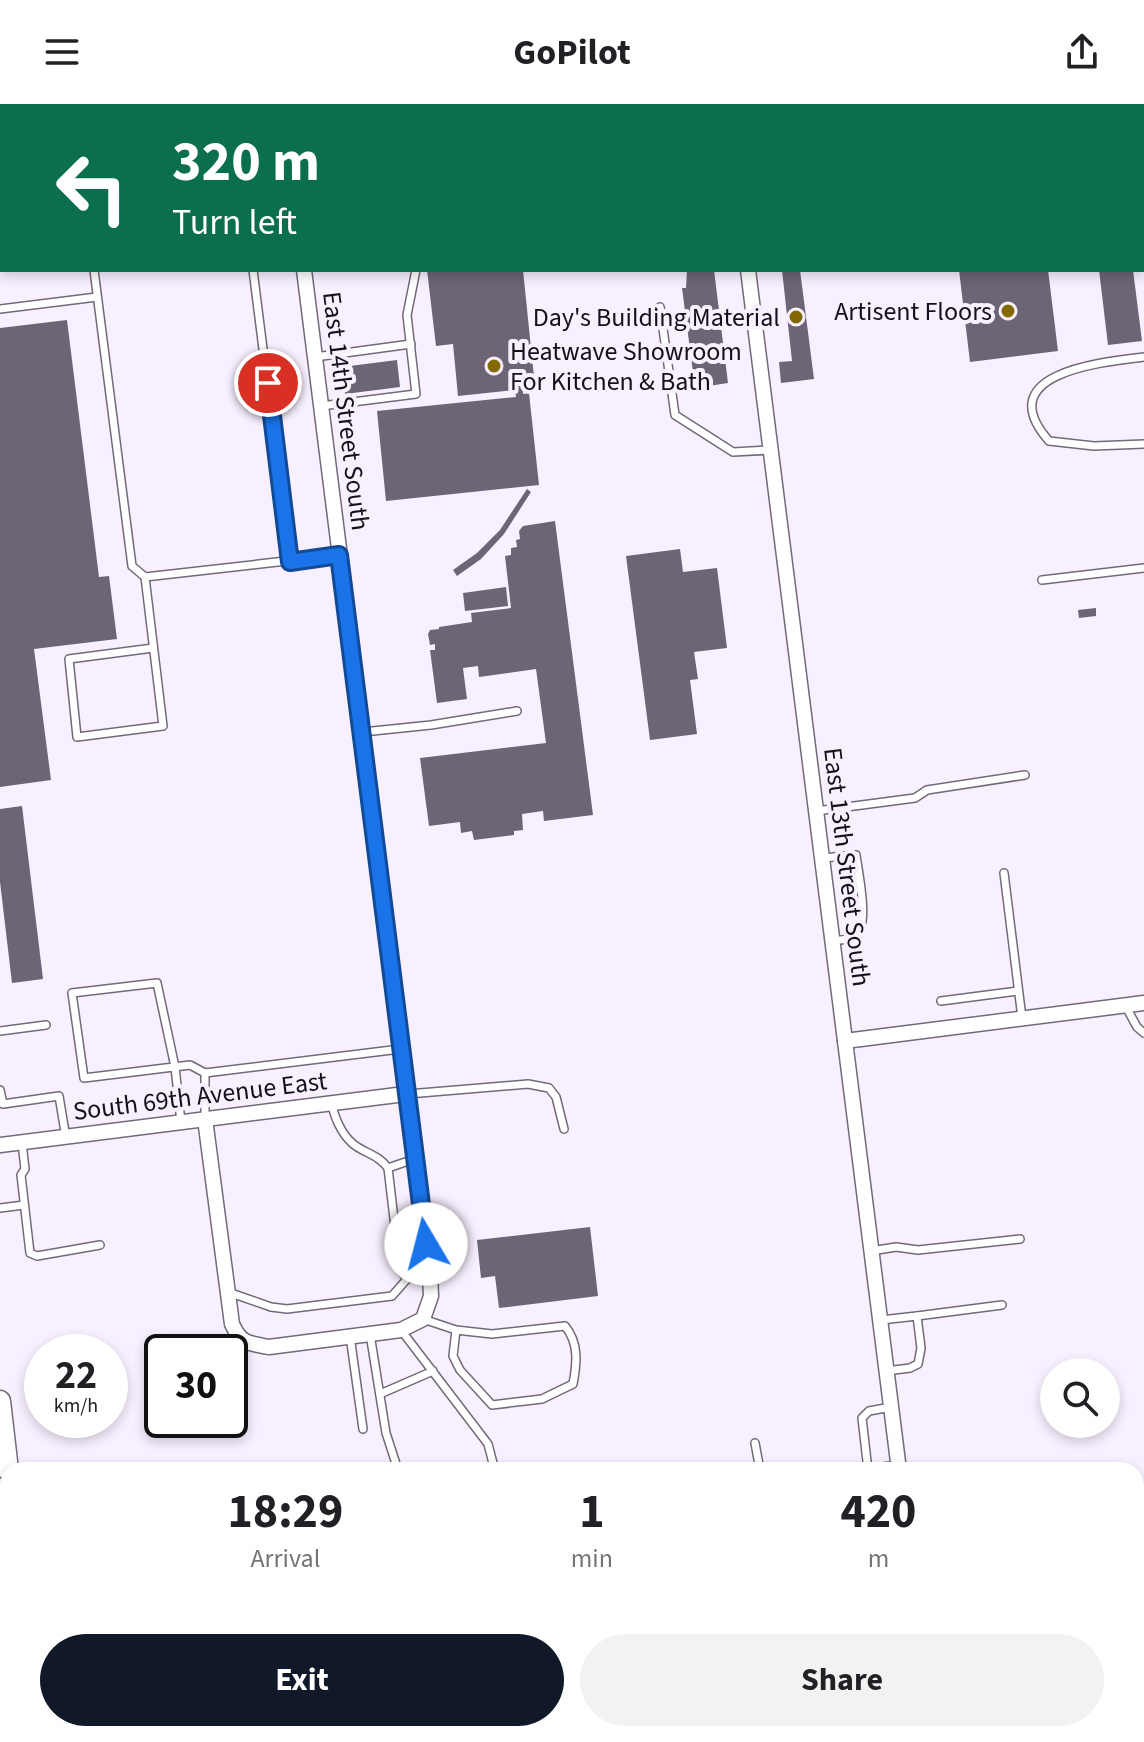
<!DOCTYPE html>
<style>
body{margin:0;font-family:"Source Sans 3",sans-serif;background:#f2f2f2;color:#202124;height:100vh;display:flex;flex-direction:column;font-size:30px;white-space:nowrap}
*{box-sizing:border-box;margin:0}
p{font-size:26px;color:#757577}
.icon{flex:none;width:44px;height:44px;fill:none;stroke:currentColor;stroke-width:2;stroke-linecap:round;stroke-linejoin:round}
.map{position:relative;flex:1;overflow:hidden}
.drawer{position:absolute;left:0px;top:1358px;width:1144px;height:280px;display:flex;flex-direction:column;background:#fff;border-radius:24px 24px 0 0;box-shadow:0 4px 12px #0003}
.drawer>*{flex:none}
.top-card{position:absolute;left:0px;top:0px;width:1144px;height:168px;box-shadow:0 4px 12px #0003;background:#0b6e4f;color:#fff;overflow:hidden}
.fabs{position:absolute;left:1040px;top:1254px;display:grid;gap:16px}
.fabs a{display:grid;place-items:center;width:80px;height:80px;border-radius:50%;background:#fff;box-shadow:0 4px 12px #0003;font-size:40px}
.speed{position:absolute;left:24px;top:1230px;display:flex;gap:16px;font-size:40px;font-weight:700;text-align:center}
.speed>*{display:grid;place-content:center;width:104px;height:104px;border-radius:50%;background:#fff;box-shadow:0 4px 12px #0003;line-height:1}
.speed small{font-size:20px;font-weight:400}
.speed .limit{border:4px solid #111;border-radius:12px;background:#fff;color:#111}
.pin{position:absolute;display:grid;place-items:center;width:68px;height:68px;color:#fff;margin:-34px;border:4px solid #fff;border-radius:50%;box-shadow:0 2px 8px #0007}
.me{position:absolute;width:88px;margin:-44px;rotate:352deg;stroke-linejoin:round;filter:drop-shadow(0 0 6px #0008)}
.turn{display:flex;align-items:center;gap:28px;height:168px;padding:0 40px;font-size:36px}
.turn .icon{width:104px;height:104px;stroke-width:2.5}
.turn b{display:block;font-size:56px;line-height:68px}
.eta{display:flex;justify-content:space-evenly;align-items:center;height:136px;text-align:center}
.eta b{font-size:48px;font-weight:700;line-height:56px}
.action{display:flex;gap:16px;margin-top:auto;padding:16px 40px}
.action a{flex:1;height:92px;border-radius:48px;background:#111827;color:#fff;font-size:32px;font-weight:700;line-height:92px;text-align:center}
.action a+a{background:#f2f2f2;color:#202124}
header{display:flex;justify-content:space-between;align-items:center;height:104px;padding:0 40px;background:#fff;font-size:36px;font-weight:700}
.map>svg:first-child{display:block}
.building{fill:#6d6474}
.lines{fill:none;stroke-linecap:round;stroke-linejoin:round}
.service-casing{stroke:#726979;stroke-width:10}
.minor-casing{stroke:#726979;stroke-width:17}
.secondary-casing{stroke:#726979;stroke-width:23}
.path{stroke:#847e89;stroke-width:3;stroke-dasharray:8 4;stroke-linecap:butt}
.service{stroke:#fff;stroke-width:7}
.minor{stroke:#fff;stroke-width:14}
.secondary{stroke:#fff;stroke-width:20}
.route-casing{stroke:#114b97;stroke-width:20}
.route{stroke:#1a73e8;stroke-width:14}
.poi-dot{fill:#846902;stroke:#f9f0ff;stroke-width:3}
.labels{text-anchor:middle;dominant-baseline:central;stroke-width:8;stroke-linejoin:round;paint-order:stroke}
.poi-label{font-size:26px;fill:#141117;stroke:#f9f0ff;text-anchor:end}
.street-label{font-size:26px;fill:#141117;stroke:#f9f0ff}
</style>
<header><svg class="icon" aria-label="menu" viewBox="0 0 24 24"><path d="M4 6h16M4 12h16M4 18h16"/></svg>GoPilot<svg class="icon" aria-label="share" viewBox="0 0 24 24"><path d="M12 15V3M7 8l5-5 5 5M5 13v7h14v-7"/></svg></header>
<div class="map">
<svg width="1144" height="1638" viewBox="0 0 1144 1638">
<rect width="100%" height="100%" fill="#f9f0ff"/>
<g class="building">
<path d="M427,166H523L535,283L523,284V290L529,289L539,381L386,397L377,307L516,293L515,286L458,292L453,240L436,242Z"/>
<path d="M687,166H714L728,279L695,284L682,184H686Z"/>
<path d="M782,166H800L814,275L781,279L779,258L792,257Z"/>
<path d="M959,166H1048L1058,247L970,258Z"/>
<path d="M1099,166H1133L1142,237L1108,241Z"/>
<path d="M67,216L99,473L109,472L117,535L34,545L51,676L0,683V224Z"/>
<path d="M397,256L400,283L345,290L342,263Z"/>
<path d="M527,385L531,388L504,430L481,455L457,472L453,466L477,449L500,426Z"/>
<path d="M555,417L593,711L544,717L543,707L522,710L523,726L514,727V731L474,736L472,727L461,729L460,718L429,722L420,654L546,639L536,565L479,573L478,562L463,564L467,595L437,599L430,546H435V540L430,541L428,530L430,526L439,525V523L472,518L471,509L511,504L505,452L511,451V444L517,443L516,436L520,435L519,427L523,422Z"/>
<path d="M680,445L683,468L717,464L727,544L694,548L698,575L690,576L697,630L650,636L626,452Z"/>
<path d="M506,483L508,502L465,507L463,489Z"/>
<path d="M1096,504V512L1079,514L1078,506Z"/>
<path d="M22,702L43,875L12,879L0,778V705Z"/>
<path d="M590,1123L598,1192L499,1204L495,1172L481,1174L477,1136Z"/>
</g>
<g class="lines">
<g class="service-casing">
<g id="service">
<path d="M15,0L16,2"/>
<path d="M51,0V2"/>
<path d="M81,0V2"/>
<path d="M114,0V2"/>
<path d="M150,0V2"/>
<path d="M357,0V2"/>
<path d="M1142,79L1144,94"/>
<path d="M0,92H2"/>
<path d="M1142,147L1144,146"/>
<path d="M94,166L132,462L145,473L339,451"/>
<path d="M253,166L290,458"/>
<path d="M660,203L675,311L733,348L771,346"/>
<path d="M0,205L97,193"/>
<path d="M315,253L411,240"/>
<path d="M1144,253C1102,258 989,269 1049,337L1094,342L1144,340"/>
<path d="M321,302L416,290L407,211L416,166"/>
<path d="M145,473L163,622L77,633L69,555L153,544"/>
<path d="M1042,476L1144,464"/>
<path d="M363,628L431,621L517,607"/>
<path d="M816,707L915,694L927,686L1025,671"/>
<path d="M823,754L856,751C858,768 870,820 856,831C850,836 840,836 832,837"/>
<path d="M1004,769L1022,914"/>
<path d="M941,897L1018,887"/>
<path d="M1125,901L1137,923L1144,929"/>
<path d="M0,927L46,921"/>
<path d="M0,986L3,1000L59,992L66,1034"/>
<path d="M408,990L528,980L549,984L556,993L564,1025"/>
<path d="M331,999C335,1013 340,1028 352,1039C363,1049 378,1050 388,1064L400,1165L407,1175"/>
<path d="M205,1015V969"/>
<path d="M181,1018L175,963L157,879L72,889L84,974L190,961L205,969L400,945"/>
<path d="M22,1039L25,1065L21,1071L30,1149L37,1152L100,1141"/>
<path d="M388,1064L414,1055"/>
<path d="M0,1104L24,1101"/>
<path d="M871,1147L896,1143L918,1146L1020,1135"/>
<path d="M228,1188L271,1203L287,1205L392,1192L407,1175L430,1169"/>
<path d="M917,1212L1002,1201"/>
<path d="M423,1215L456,1226L492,1230L565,1222C579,1239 577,1259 573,1280L542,1295L492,1301L460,1266L453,1252L456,1226"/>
<path d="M881,1216L917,1212L921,1244L918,1260L910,1264L886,1267"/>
<path d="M401,1226L488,1340L494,1363L489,1366"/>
<path d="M370,1230L386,1329L398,1366"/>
<path d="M350,1232L363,1325"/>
<path d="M380,1290L433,1267"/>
<path d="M755,1339L760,1366"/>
<path d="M859,1366L898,1361"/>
<path d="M868,1366L862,1314L869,1307L891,1303"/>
<path d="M727,1630L728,1638"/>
<path d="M906,1630L912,1638"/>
<path d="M914,1638L932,1631"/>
</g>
</g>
<g class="minor-casing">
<g id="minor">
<path d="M726,0L727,2"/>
<path d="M748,166L899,1366"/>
<path d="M845,937L1144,899"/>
<path d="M205,1015L232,1220C241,1240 248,1239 269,1243L401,1226L423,1215L431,1192L430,1169L304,166"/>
<path d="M0,1041L405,990"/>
<path d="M1136,1437L1144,1436"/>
<path d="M0,1555L8,1554"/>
<path d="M932,1630L933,1638"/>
</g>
</g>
<g class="secondary-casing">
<g id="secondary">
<path d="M1142,11H1144"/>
<path d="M0,149H2"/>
<path d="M0,1297L8,1366"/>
<path d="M41,1630L42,1638"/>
</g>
</g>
<g class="path">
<path d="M0,13H2"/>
<path d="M0,31H2"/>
<path d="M0,48H2"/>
<path d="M0,66H2"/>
</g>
<use href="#service" class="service"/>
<use href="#minor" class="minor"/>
<use href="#secondary" class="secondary"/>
</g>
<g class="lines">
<g class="route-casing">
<path id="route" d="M268,279L290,458L339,451L426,1140"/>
</g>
<use href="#route" class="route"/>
</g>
<g class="poi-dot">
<circle cx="1008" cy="207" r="8"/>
<circle cx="796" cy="213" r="8"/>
<circle cx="494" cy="262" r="8"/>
</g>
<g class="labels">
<g class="poi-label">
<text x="992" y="207">Artisent Floors</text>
<text x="780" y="213">Day's Building Material</text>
<text x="510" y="247" text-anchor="start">Heatwave Showroom<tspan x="510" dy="30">For Kitchen &amp; Bath</tspan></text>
</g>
<g class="street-label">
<text transform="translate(346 307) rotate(83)">East 14th Street South</text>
<text transform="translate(847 763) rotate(83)">East 13th Street South</text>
<text transform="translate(200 992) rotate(-7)">South 69th Avenue East</text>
</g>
</g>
</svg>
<div class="fabs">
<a><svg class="icon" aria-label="search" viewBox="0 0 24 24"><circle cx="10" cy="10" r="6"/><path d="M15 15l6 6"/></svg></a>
</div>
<div class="speed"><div>22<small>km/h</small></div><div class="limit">30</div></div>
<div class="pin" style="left:268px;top:279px;background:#d93025"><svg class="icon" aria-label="arrive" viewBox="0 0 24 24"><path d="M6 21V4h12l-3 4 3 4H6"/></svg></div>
<svg class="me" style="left:426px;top:1140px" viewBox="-20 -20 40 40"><circle r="19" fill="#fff"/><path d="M0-13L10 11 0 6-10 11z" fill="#1a73e8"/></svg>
<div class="top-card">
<div class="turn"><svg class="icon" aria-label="left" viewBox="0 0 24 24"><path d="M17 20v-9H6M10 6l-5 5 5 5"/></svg><div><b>320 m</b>Turn left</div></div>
</div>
<section class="drawer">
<div class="eta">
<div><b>18:29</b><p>Arrival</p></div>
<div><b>1</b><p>min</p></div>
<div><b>420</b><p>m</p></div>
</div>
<div class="action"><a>Exit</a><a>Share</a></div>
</section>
</div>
